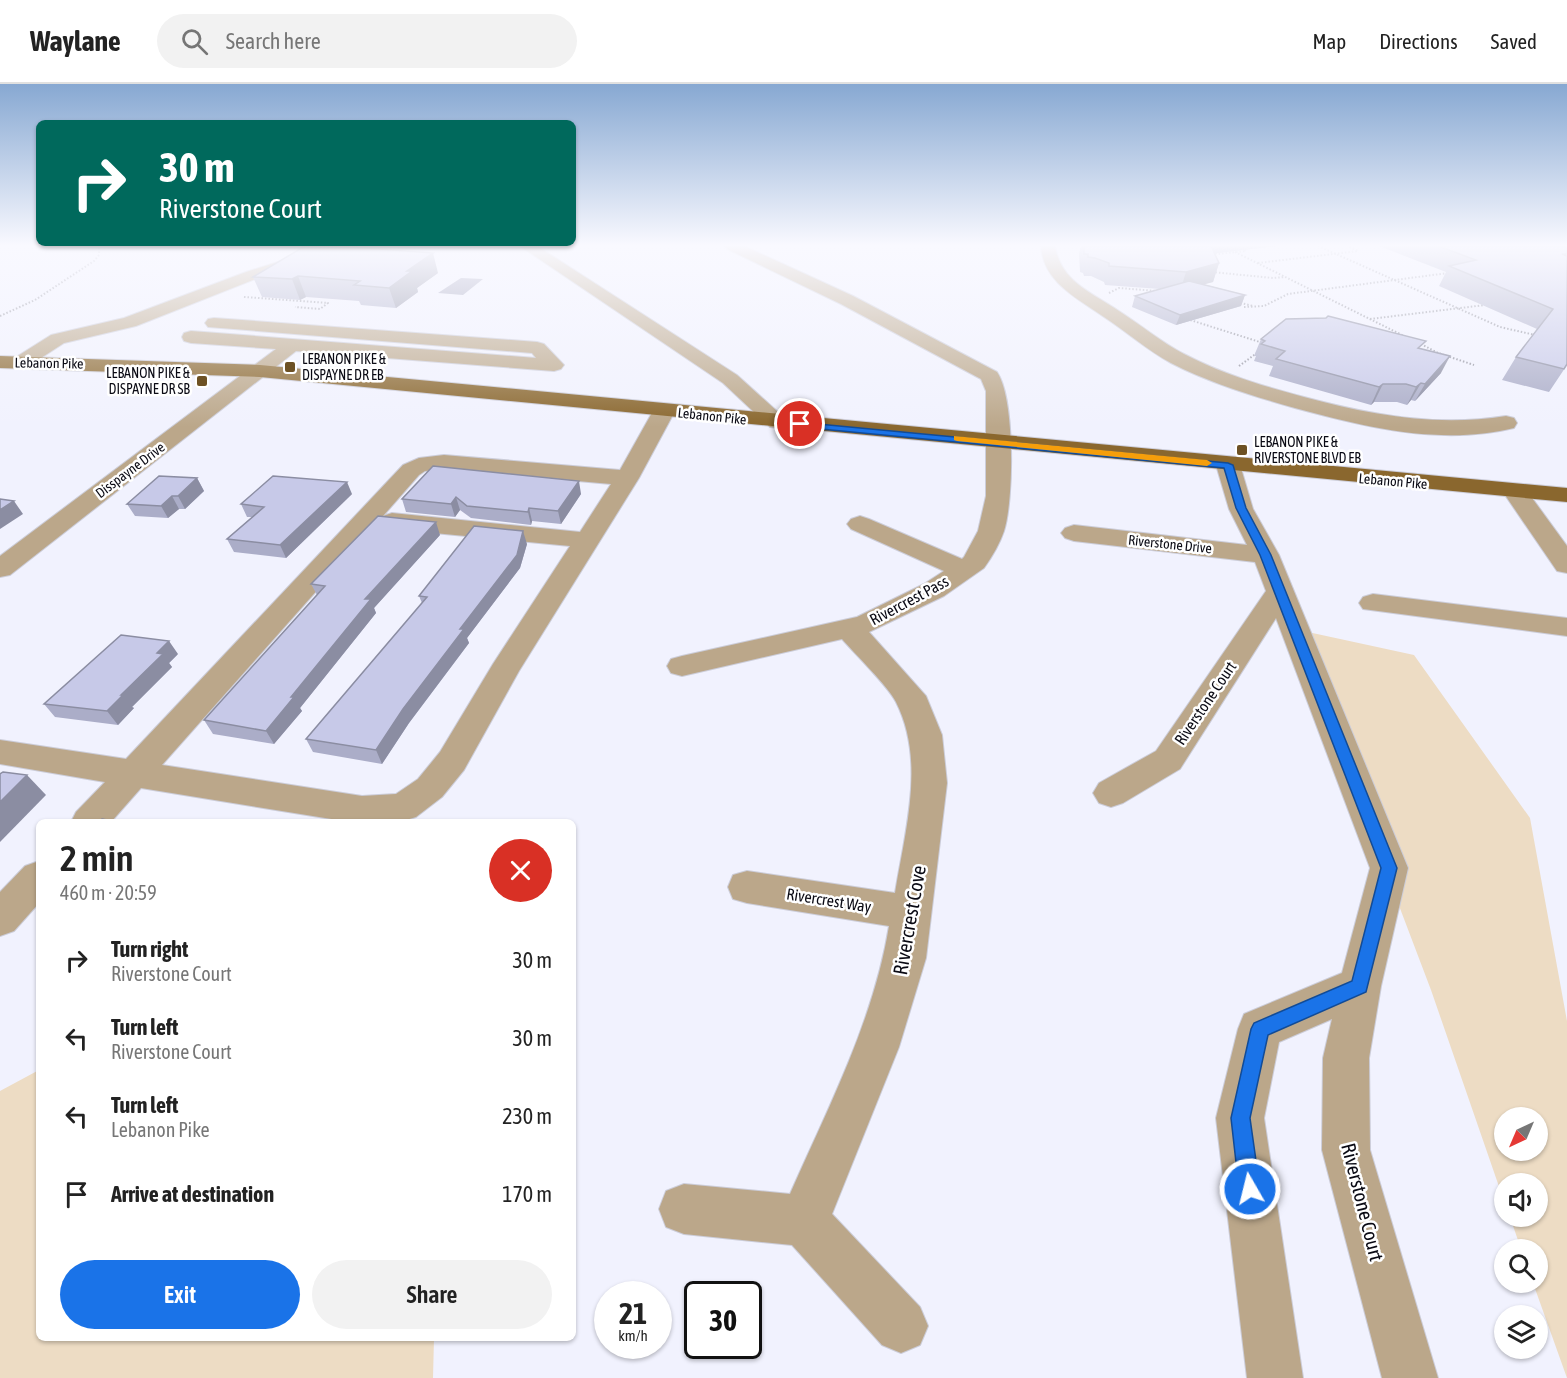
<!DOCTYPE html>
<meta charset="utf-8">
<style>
body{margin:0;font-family:"Asap Condensed",sans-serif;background:#f2f2f2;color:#222;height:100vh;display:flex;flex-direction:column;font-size:22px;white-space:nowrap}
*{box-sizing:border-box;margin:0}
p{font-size:20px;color:#767676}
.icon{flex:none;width:33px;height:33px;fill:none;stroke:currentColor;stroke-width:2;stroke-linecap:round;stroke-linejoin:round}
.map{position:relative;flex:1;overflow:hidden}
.side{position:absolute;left:36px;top:735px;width:540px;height:522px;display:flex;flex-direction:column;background:#fff;border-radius:9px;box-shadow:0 2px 4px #0004}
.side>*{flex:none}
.hud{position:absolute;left:36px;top:36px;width:540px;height:126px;border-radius:9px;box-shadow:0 2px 4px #0004;background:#00695c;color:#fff;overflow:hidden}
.needle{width:39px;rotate:224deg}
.controls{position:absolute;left:1494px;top:1023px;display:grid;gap:12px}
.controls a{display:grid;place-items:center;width:54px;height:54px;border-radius:50%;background:#fff;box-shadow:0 2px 4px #0004;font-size:30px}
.speed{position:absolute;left:594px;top:1197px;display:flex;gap:12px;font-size:30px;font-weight:700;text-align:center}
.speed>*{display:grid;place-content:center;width:78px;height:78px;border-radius:50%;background:#fff;box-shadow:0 2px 4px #0004;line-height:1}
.speed small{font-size:15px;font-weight:400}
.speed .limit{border:3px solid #111;border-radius:9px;background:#fff;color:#111}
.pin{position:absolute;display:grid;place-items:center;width:51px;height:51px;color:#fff;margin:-26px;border:3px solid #fff;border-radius:50%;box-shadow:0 2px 6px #0007}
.me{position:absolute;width:66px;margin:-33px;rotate:352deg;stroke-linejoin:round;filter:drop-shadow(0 0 4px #0008)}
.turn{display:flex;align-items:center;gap:21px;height:126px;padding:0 24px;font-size:27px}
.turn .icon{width:78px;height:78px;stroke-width:2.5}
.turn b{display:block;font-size:42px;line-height:51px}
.round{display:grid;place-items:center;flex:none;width:63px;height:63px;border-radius:32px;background:#f2f2f2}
.summary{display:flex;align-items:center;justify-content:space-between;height:102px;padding:0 24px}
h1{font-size:36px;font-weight:600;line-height:45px}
.action{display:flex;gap:12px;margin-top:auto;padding:12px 24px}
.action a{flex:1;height:69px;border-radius:36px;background:#1a73e8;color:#fff;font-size:24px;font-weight:600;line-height:69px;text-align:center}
.action a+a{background:#f2f2f2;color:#222}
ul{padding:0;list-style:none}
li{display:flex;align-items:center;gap:18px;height:78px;padding:0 24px}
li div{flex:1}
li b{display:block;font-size:22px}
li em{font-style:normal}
header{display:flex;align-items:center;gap:36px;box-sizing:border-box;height:84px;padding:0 30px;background:#fff;border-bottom:2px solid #e0e0e0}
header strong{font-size:28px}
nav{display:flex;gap:33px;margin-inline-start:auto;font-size:21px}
.search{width:420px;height:54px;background:#f2f2f2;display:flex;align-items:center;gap:15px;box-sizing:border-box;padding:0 21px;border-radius:33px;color:#767676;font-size:22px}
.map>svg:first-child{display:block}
.green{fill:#eddcc4;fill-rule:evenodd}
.water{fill:#9596b2}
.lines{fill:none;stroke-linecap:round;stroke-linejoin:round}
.minor-casing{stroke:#cccdd9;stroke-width:2}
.major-casing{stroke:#cccdd9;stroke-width:2}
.path{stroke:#92939e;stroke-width:2;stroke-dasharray:1.5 2;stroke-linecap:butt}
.minor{fill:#bba78a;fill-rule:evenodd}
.major{fill:#8a672e;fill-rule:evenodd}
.wall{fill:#abadc8}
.shaded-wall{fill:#8b8da2}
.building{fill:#c7c9e8;stroke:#8b8da2;stroke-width:1.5}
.route{fill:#1a73e8;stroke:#114b97;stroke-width:1.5}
.slow{fill:#f59e0b}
.poi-dot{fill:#6d5124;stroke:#fff;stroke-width:2}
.labels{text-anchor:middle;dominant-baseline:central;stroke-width:5;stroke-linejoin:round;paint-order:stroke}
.far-poi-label{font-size:14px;fill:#0a0a14;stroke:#fff;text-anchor:start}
.far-street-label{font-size:14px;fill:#0a0a14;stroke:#fff}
.street-label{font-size:16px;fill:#0a0a14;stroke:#fff}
.near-street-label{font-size:20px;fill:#0a0a14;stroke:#fff}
</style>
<header>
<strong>Waylane</strong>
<div class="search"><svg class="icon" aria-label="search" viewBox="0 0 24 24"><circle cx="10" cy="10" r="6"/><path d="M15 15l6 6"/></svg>Search here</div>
<nav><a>Map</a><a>Directions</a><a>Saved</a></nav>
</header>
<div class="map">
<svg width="1567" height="1294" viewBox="0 0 1567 1294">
<rect width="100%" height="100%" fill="#f1f2fe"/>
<g class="green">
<path d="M1294,545L1414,571L1530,734L1567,937V1294L1533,1199L1538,1198V1166L1521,1165L1510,1133L1538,1132V1100H1504V1117L1431,906ZM1504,1034H1538V1066H1504Z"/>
<path d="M39,986V1254H434L433,1294H0V1007Z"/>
</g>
<path class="water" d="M461,194L483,195L463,211L438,209Z"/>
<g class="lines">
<g class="minor-casing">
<g id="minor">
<path d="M328,162H351L348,165L258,194L136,242L64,259L27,283H13L10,279L13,275L51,251L124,234L246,188Z"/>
<path d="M520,162H537L737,291L789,338L786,343L778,344L770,343L723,299Z"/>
<path d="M725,162H744L853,212L997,288C1015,314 1014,416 1004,447C1000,459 992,473 984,484L944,512L869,548L926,612L942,651L947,699L926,874L899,963L832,1130L920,1223L928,1242L920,1261L901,1269L882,1261L792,1161L684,1150L666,1143L659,1125L666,1107L684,1100L790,1110C828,1024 874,936 889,842L747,819L733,815L728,803L733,791L747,787L895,809C905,747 926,677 896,618C888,602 855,570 842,555L682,592L671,589L667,582L671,575L682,572L857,533L924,500L944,487L851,445L847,440L851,435L860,432L869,435L962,475L964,473L978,447L986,412V307L981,295L841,220L727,165Z"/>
<path d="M1041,162H1055C1061,198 1091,208 1119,227C1141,241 1161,258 1184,270C1222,290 1263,302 1304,313C1371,331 1436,343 1506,332L1514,334L1517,339L1514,344C1441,362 1365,343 1295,324C1253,312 1210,299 1171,279C1147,266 1127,248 1104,233C1077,214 1043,198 1041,162Z"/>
<path d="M214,234L537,258L544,260L564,281L561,285L554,287L296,267L10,491L0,493V472L276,265L191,259L184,257L182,253L184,249L191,247L536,274L532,269L208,243L205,239L208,235Z"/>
<path d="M664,321L672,322L675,327L639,394L519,587L464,686L442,713L416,733L403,737L350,738L141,704L111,738H71L76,728L105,698L0,680V656L126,675L403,381L419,374L444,371L620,386L653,327L656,322ZM444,385L611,400L580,448L392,429L383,432L419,391L425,387ZM383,432L379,437L383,442L392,445L570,462L493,580L440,668L418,695L396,710L362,712L162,681Z"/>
<path d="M1228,374L1236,376L1240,381L1253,425L1279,471L1408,784L1381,902L1369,974L1370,1066L1438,1294H1382L1322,1066L1323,974L1332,935L1279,958L1264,1034L1303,1294H1247L1216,1034L1238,945L1244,930L1342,889L1370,784L1276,534L1180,685L1123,719L1111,723L1099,719L1093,709L1099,699L1156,667L1266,507L1255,478L1074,457L1065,454L1061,449L1065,444L1074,441L1247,461L1229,425L1216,381L1220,376Z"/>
<path d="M1515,401L1524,403L1567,462V489L1557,487L1503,408L1506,403Z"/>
<path d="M1373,510L1567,534V552L1363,525L1359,519L1363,513Z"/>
<path d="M39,777V819L14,847L0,852V808L25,782Z"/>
</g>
</g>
<g class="major-casing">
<path id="major" d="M0,272L260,281L1567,404V418L260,293L0,284Z"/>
</g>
<g class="path">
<path d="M1318,162L1500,243L1535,251"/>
<path d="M1212,168L1217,170L1246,167L1243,165H1245"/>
<path d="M1235,168L1404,252"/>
<path d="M1258,179L1358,167L1348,162"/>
<path d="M1212,188L1273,194L1285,193"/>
<path d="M1109,209L1119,204L1157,207"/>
<path d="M244,213L328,219L320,225L295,223"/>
<path d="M1237,218L1253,222"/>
<path d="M1244,223L1264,222L1288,210L1448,189"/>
<path d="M0,232L35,216L94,177L99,171V162"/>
<path d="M1187,235L1263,259"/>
<path d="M1370,235L1485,221"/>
<path d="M1421,260L1438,269L1474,281"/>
<path d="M1239,282L1257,269"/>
</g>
<use href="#minor" class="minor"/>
<use href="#major" class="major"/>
</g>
<g class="wall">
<path d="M1081,162H1276L1215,169L1219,179L1213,198L1203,200L1245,211L1241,222L1176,241L1132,223L1135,212L1160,205L1105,201L1104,198L1091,192H1084L1083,189L1080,188L1079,169Z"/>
<path d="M1379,162H1563L1567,281L1549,308L1502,296L1516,273L1537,245L1439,202L1446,188Z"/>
<path d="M438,189L417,204L418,208L396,224L361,221L359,217L306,213L300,216L262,213L253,193Z"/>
<path d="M1261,255L1421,265L1441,289L1415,317L1411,316L1407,321L1397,318H1374L1371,321L1269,292L1273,282L1254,277L1256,272H1254Z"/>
<path d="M197,394L204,407L185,425H179L168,434L135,432L127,420Z"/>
<path d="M352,410L286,474L234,468L227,455L252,433H247L241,420Z"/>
<path d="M581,410L561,440L532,437L531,441L471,434L460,426L455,433L406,428L402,415Z"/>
<path d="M440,451L374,524L376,529L300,624L302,627L274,660L213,650L204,636L317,511L311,500Z"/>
<path d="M527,460L520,484L467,554L469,559L409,639L382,680L313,668L306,655L422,519L419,512Z"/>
<path d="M178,570L169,579L172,583L132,623L134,624L118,641L55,633L44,620Z"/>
</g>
<g class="shaded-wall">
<path d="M1205,162H1276L1202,171Z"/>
<path d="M433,169L438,189L417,204L418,208L396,224L389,204L407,187Z"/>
<path d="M1219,179L1213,198L1180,207L1186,188Z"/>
<path d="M298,192L306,213L300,216L292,195Z"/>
<path d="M1245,211L1241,222L1176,241L1180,231Z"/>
<path d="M1450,272L1441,289L1415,317L1425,300Z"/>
<path d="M1421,299L1411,316L1407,321L1416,303Z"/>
<path d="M1383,300L1374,318L1371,321L1379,303Z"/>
<path d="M197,394L204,407L185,425L178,412Z"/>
<path d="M579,397L581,410L561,440L558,427Z"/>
<path d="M347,398L352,410L286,474L280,461Z"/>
<path d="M172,412L179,425L168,434L161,422Z"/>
<path d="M456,413L460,426L455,433L451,420Z"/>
<path d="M14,417L23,430L0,445V426Z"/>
<path d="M529,424L532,437L531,441L528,428Z"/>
<path d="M436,438L440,451L374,524L376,529L300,624L302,627L274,660L266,647L365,515Z"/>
<path d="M523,447L527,460L520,484L467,554L469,559L409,639L382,680L376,666L403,625L460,545Z"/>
<path d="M169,557L178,570L169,579L172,583L132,623L134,624L118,641L107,627L157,569Z"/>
<path d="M27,691L46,711L0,758V718Z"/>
</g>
<g class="building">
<path d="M305,162H336L433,169L407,187H412L389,204L354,201L360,197L298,192L292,195L253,193Z"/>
<path d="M1084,162H1211L1219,179L1186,188L1109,182V179L1095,174L1088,173V170H1084Z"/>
<path d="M1438,162H1563L1567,163V170H1562L1567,172V280L1564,285L1516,273L1553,225L1449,182L1476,176Z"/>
<path d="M1189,197L1245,211L1180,231L1135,212Z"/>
<path d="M1328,232L1426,257L1418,264L1450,272L1425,300L1421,299L1416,303L1406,300H1383L1379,303L1276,275L1285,267L1261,260L1265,257L1261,255L1286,235L1326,234Z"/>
<path d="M433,382L579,397L558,427L529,424L528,428L467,422L456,413L451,420L402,415Z"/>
<path d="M159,392L197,394L178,412H172L161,422L127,420Z"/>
<path d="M273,392L347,398L280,461L227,455L264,423L241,420Z"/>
<path d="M0,415L14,417L0,426Z"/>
<path d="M378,432L436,438L365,515H371L291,613H294L266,647L204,636L325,502L311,500Z"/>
<path d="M474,442L523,447L517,471L460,545H464L403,625L376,666L306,655L427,513L419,512Z"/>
<path d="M121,551L169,557L157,569L163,570L121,611H123L107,627L44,620Z"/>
<path d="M3,688L27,691L0,718V690Z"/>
<path d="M102,735L117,738H99Z"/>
</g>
<linearGradient id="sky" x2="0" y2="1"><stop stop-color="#87a8d2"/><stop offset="0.47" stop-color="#f9f9ff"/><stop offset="1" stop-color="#f9f9ff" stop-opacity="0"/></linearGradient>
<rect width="1567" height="343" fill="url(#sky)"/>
<path class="route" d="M797,338L1228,379L1233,381L1246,424L1271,471L1397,784L1366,908L1268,951L1250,1034L1260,1105L1257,1112L1250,1115L1243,1112L1239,1105L1231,1034L1251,945L1254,939L1352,897L1381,784L1260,471L1236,424L1224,384L800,343L795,340Z"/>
<path class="slow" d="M954,352L1207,376L1212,379L1207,382L957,357L954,356Z"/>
<g class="poi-dot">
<rect x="284" y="277" width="12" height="12" rx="3"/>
<rect x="196" y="291" width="12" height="12" rx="3"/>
<rect x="1236" y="360" width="12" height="12" rx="3"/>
</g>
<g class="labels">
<g class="far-poi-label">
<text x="302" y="275">LEBANON PIKE &amp;<tspan x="302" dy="16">DISPAYNE DR EB</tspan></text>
<text x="190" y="289" text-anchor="end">LEBANON PIKE &amp;<tspan x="190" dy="16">DISPAYNE DR SB</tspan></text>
<text x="1254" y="358">LEBANON PIKE &amp;<tspan x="1254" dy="16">RIVERSTONE BLVD EB</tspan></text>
</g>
<g class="far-street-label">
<text transform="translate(49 279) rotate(1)">Lebanon Pike</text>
<text transform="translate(712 332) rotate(6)">Lebanon Pike</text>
<text transform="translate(130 386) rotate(-37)">Disspayne Drive</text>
<text transform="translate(1393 397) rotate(5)">Lebanon Pike</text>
<text transform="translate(1170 460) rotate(6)">Riverstone Drive</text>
</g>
<g class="street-label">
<text transform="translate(909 516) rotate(-28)">Rivercrest Pass</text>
<text transform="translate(1205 619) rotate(-56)">Riverstone Court</text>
<text transform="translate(829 816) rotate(9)">Rivercrest Way</text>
</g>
<g class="near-street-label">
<text transform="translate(909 836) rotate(-80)">Rivercrest Cove</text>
<text transform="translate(1363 1118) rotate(76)">Riverstone Court</text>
</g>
</g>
</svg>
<div class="controls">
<a><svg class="needle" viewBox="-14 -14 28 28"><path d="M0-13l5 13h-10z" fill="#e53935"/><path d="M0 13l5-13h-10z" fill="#767676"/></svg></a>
<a><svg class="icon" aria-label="sound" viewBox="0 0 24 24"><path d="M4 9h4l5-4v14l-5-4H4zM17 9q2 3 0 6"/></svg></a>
<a><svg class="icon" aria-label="search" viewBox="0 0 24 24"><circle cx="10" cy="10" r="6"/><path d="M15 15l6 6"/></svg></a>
<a><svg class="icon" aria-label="layers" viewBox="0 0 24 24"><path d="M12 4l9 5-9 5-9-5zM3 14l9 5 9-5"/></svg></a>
</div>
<div class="speed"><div>21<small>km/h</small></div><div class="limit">30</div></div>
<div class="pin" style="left:800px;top:340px;background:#d93025"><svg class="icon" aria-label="arrive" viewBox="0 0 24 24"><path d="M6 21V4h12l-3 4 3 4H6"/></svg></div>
<svg class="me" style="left:1250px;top:1105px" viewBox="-20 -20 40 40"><circle r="17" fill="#1a73e8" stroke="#fff" stroke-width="3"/><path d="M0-11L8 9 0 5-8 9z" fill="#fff"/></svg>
<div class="hud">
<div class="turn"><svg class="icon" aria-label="right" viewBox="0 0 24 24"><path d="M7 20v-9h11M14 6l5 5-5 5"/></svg><div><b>30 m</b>Riverstone Court</div></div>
</div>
<section class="side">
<div class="summary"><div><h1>2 min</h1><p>460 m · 20:59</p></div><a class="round" style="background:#d93025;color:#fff"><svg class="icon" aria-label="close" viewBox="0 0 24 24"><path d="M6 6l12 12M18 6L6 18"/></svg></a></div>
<ul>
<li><svg class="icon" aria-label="right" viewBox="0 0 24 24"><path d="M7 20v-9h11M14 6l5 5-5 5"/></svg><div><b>Turn right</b><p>Riverstone Court</p></div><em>30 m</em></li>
<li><svg class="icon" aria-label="left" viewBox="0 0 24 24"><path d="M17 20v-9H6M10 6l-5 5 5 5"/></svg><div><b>Turn left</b><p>Riverstone Court</p></div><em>30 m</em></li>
<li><svg class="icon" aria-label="left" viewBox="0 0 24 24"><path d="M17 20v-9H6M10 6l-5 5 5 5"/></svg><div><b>Turn left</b><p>Lebanon Pike</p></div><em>230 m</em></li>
<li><svg class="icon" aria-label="arrive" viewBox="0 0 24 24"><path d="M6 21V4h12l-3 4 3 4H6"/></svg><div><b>Arrive at destination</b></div><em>170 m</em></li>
</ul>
<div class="action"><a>Exit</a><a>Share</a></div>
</section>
</div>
